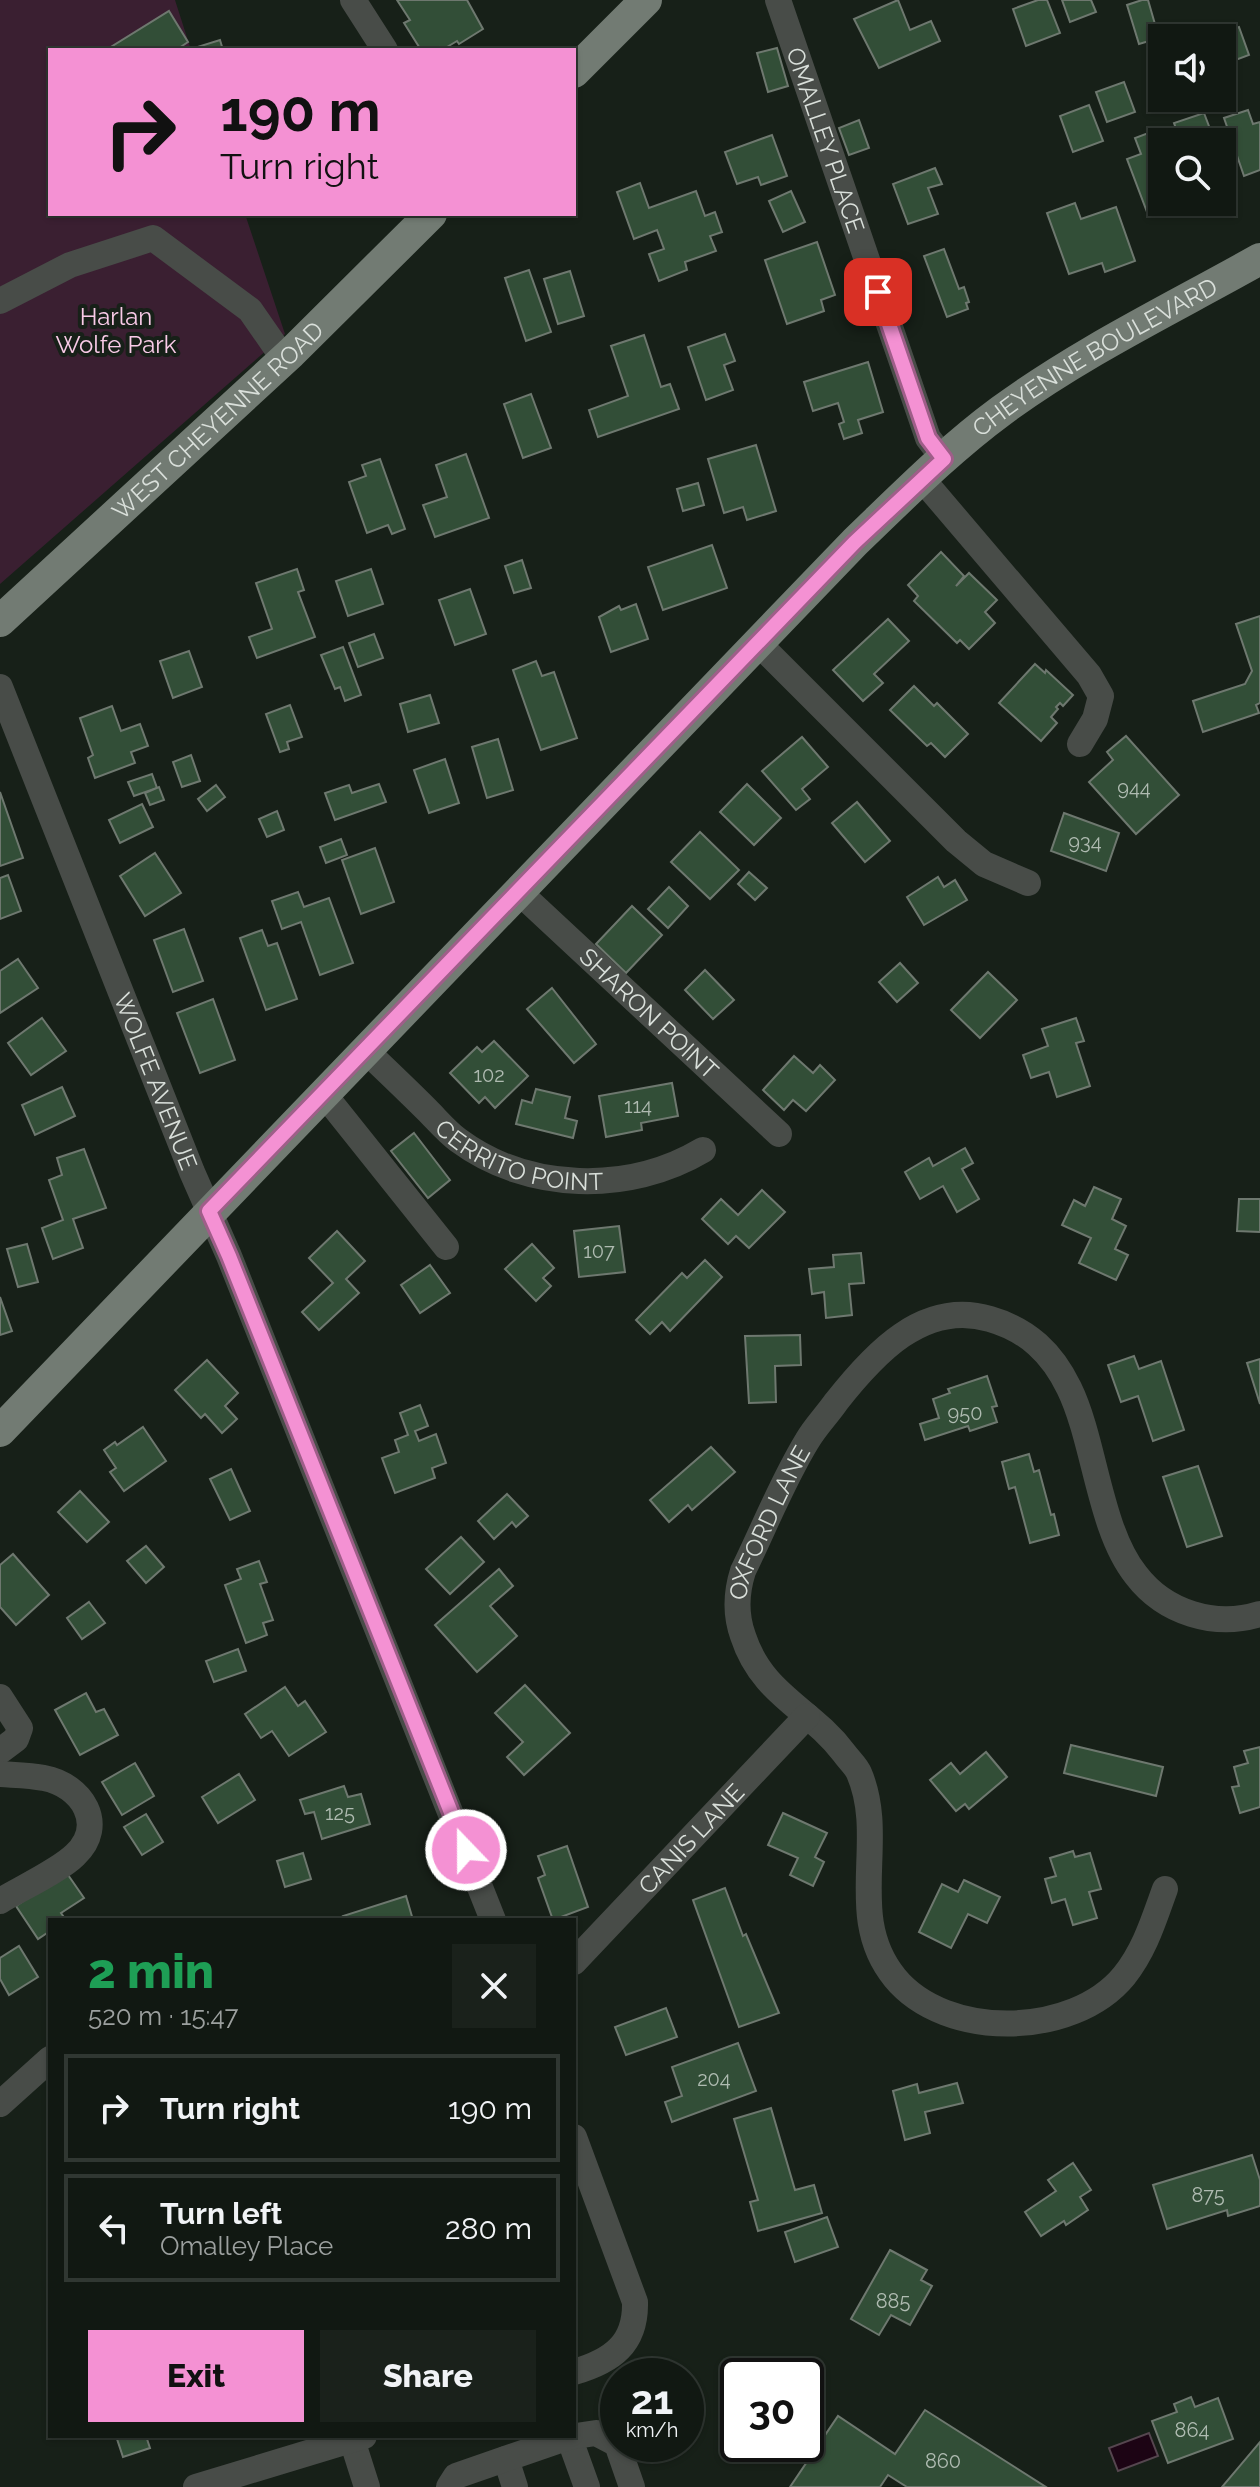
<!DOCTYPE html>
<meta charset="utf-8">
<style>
body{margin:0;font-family:Raleway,sans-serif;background:#1a211b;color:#f1f3f6;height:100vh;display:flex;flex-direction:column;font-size:30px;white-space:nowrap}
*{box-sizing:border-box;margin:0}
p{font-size:26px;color:#9ca09f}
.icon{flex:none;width:44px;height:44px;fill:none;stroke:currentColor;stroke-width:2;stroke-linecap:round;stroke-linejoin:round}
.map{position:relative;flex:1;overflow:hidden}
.drawer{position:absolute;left:48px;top:1918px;width:528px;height:520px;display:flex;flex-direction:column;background:#111812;border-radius:0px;box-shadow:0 2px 6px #0004,0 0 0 2px #303732}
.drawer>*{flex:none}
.banner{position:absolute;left:48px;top:48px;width:528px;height:168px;border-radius:0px;box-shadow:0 2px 6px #0004,0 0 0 2px #303732;background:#f491d3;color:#111;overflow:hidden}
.tools{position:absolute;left:1148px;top:24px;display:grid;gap:16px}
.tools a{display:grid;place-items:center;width:88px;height:88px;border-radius:0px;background:#111812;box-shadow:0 2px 6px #0004,0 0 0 2px #303732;font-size:40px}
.speed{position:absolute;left:600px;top:2358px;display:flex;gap:16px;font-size:40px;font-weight:700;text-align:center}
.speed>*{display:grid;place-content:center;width:104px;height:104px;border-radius:50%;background:#111812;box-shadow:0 2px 6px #0004,0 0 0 2px #303732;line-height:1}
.speed small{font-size:20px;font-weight:400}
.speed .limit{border:4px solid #111;border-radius:12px;background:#fff;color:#111}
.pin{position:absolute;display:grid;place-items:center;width:68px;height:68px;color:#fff;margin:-34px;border-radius:16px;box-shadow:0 4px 12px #0006}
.me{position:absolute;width:88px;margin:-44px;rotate:338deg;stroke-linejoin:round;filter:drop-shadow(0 0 6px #0008)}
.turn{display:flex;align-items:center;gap:28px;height:168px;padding:0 40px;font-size:36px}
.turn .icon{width:104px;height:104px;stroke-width:2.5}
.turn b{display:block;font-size:56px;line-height:68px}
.round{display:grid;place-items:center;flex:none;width:84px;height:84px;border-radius:0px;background:#1a211b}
.overview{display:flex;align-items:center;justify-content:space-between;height:136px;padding:0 40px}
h1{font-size:48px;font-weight:800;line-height:60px;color:#1e9e55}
.cta{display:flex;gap:16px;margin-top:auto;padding:16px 40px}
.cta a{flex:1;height:92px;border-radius:0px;background:#f491d3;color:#111;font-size:32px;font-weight:800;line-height:92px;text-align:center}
.cta a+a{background:#1a211b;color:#f1f3f6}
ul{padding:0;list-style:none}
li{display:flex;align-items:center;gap:24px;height:108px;margin:0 16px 12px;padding:0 24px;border:4px solid #303732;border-radius:0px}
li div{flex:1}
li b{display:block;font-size:30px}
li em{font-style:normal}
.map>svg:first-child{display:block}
.green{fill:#3a1f31}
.water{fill:#1c0414;stroke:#55464f;stroke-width:2}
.building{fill:#324e37;stroke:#6e786f;stroke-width:2}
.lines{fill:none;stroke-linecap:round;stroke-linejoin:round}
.minor{stroke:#484c48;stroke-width:26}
.major{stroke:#727b73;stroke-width:32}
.route-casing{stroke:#9f5e89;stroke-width:20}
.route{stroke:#f491d3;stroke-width:14}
.labels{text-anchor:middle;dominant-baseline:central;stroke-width:8;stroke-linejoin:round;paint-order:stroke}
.number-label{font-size:20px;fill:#afbbb1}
.street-label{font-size:24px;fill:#d9dfda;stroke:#172018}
.park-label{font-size:24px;fill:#facbe8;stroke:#172018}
</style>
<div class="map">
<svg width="1260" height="2487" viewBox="0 0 1260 2487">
<rect width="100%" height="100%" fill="#172018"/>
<path class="green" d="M0,0H175L191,50H50V214H245L285,334L0,584Z"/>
<path class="water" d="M1149,2433L1158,2456L1118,2471L1109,2448Z"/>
<g class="building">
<path d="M397,0H467L483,29L459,44L457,41L442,50L439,47L434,50H421L404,23L410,20Z"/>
<path d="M898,0L910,30L931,21L940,41L879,68L854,19Z"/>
<path d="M1038,0H1047L1060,33L1026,46L1013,9Z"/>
<path d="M1062,0H1091L1096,12L1070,22Z"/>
<path d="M1142,0H1148L1159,38L1139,44L1127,5Z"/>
<path d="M169,11L188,42L176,50H106Z"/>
<path d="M1239,27L1249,55L1222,65V38H1207Z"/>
<path d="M220,40L223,50H195L194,48Z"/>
<path d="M777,48L788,86L768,92L757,53Z"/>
<path d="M1124,82L1135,112L1107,122L1096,92Z"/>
<path d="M1089,105L1103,141L1073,152L1060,116Z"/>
<path d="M1248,110L1253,124L1260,122V170L1244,176L1224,118Z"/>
<path d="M1204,113L1215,142H1181L1174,123Z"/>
<path d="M859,120L869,148L849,155L839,128Z"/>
<path d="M1159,129L1164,142L1162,202H1186L1187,205L1167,213L1165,205L1147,212L1127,159L1141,154L1135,138Z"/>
<path d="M772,135L787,176L761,185L758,177L737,184L725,152Z"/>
<path d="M935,168L942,184L928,188L938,214L908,224L893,184Z"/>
<path d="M640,183L649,208L696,191L705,216L715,212L722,232L710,236L716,251L685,262L687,270L659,281L649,254L664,249L657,230L634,239L617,192Z"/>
<path d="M791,191L805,222L783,232L769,201Z"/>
<path d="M1075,203L1081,219L1116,207L1135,261L1105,272L1102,263L1069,274L1047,213Z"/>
<path d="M817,242L835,295L821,300L824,311L787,324L765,260Z"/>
<path d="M944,249L959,289L964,287L969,302L966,303L968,309L947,317L924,256Z"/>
<path d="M529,270L551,332L526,341L505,278Z"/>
<path d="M570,271L584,316L558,324L544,279Z"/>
<path d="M725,334L735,361L724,365L733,390L706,400L688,347Z"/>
<path d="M644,335L661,387L670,384L679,409L598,437L589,410L628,396L611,346Z"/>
<path d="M868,362L883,412L858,420L862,433L844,439L839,424L844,422L838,403L813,411L804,382Z"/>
<path d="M531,394L551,448L523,458L504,404Z"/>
<path d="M756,445L776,511L747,520L743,507L724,513L708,459Z"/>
<path d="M466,454L489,518L435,537L423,505L447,497L436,465Z"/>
<path d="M380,459L405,529L392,534L388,525L367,533L349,482L366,476L362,465Z"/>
<path d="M698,483L704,505L683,511L677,489Z"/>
<path d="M712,545L727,588L663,610L648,567Z"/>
<path d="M941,552L964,576L956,586L969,573L997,600L985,612L995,623L969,649L960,640L957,643L914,601L918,596L908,585Z"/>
<path d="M522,560L531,588L514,593L505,566Z"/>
<path d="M297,569L304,590L298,592L315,637L257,658L249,637L272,629L256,583Z"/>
<path d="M371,569L383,604L348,616L336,581Z"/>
<path d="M470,589L486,634L455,645L439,600Z"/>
<path d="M636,604L648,639L611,652L599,617L619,606L621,610Z"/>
<path d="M1260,616V703L1256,705L1259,713L1203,732L1193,701L1245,684L1252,671L1236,624Z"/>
<path d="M888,619L909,641L874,674L883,683L863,701L833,670Z"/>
<path d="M374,634L383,658L358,667L349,643Z"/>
<path d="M343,647L361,695L345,701L340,687L335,689L321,655Z"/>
<path d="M189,651L202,687L173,698L160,661Z"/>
<path d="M536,661L542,676L554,672L577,738L541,750L513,670Z"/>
<path d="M1035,664L1045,673L1046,670L1073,695L1063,706L1060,703L1056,707L1058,709L1051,717L1057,723L1041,741L999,703Z"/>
<path d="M914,686L934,706L937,703L968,734L945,757L931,743L927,746L890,710Z"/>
<path d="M430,695L439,723L408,732L400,704Z"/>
<path d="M290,705L302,737L287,742L289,749L280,752L266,714Z"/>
<path d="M112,706L121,731L140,724L148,746L131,752L135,763L95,778L88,758L93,755L80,718Z"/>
<path d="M1126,736L1179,795L1136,834L1089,782L1113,760L1107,752Z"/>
<path d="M802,737L828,767L802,789L810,799L796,810L762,771Z"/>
<path d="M498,739L513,790L487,798L472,747Z"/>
<path d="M191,755L200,781L182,787L173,762Z"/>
<path d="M445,759L459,803L429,813L414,770Z"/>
<path d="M152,774L157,788L134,796L128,782Z"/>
<path d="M379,784L386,802L335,820L325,793L349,785L352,793Z"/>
<path d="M747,784L781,818L754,845L720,812Z"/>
<path d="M216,785L225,797L207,811L198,799Z"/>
<path d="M159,787L164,800L150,805L145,793Z"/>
<path d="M0,792L23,858L0,866Z"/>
<path d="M857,802L890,841L865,862L832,823Z"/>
<path d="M142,804L153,827L120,843L109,820Z"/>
<path d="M277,811L284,830L267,837L259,819Z"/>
<path d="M1064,813L1119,833L1106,871L1051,851Z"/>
<path d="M700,832L739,870L710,899L671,862Z"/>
<path d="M341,839L347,855L326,863L320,847Z"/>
<path d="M375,848L394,902L361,914L342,860Z"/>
<path d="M155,853L181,893L145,916L120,876Z"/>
<path d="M749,872L767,888L755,900L738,884Z"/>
<path d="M8,875L21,911L0,919V878Z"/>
<path d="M938,877L944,887L955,880L967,900L924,925L907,897Z"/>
<path d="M669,887L688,906L668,928L648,909Z"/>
<path d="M298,892L304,907L329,898L353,963L320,975L301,922L282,929L272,901Z"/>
<path d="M632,906L662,935L626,973L596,944Z"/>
<path d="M184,929L203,981L173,992L154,940Z"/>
<path d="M262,930L268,946L277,943L297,999L266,1010L240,938Z"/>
<path d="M18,959L38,988L0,1013V971Z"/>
<path d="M900,963L918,983L897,1002L879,982Z"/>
<path d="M705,970L734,1000L713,1019L685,990Z"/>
<path d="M988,972L1017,1000L980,1038L951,1010Z"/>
<path d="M552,988L596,1044L574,1063L527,1009Z"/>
<path d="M213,999L235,1060L200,1073L177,1013Z"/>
<path d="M42,1018L66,1051L31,1075L8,1043Z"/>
<path d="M1076,1018L1084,1041L1076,1043L1090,1086L1057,1097L1049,1072L1031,1078L1023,1055L1048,1046L1042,1029Z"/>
<path d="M494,1041L528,1076L495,1108L485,1097L479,1103L450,1073L477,1047L482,1052Z"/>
<path d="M794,1056L813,1073L820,1065L835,1080L806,1111L793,1100L784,1110L763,1090Z"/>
<path d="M672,1083L678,1116L641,1123L642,1130L606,1137L599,1096Z"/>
<path d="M62,1087L75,1116L35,1135L22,1105Z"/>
<path d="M536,1089L570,1097L565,1118L577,1121L573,1138L516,1124L522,1100L532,1103Z"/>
<path d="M414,1133L450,1180L428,1198L391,1151Z"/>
<path d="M965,1148L973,1163L962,1169L979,1199L957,1212L943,1186L920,1199L905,1172L929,1158L933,1166Z"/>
<path d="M84,1149L106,1208L73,1219L83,1248L53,1259L42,1228L63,1220L49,1180L62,1175L57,1158Z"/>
<path d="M1094,1187L1121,1199L1112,1219L1126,1226L1115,1249L1128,1255L1116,1280L1079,1263L1091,1238L1062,1225L1074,1200L1085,1206Z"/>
<path d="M762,1190L785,1212L749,1248L736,1236L728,1244L702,1219L721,1199L738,1215Z"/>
<path d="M1239,1199H1260V1232L1237,1231Z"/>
<path d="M619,1226L625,1272L579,1277L574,1231Z"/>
<path d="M337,1231L365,1261L346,1279L359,1293L319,1330L302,1312L333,1283L309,1258Z"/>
<path d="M27,1244L38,1282L18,1287L7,1249Z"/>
<path d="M532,1244L554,1268L543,1278L551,1286L536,1301L505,1269Z"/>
<path d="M861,1253L864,1283L849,1284L852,1315L826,1318L824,1292L812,1294L809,1269L834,1267L833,1255Z"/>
<path d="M705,1260L722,1277L670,1331L662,1322L650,1334L636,1320L682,1273L687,1278Z"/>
<path d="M430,1265L450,1293L420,1313L401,1285Z"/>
<path d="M0,1297L12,1331L0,1335Z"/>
<path d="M800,1335L801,1365L775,1366L776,1402L749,1403L745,1336Z"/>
<path d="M1134,1356L1139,1369L1161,1361L1184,1430L1153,1441L1138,1396L1121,1402L1108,1365Z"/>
<path d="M1260,1359V1404L1247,1363Z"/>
<path d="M207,1360L238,1393L225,1406L237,1419L222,1433L205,1414L201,1418L175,1390Z"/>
<path d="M987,1376L997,1406L992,1407L997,1422L970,1431L968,1426L925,1440L920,1424L939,1418L933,1399L950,1393L948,1389Z"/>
<path d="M420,1405L428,1426L415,1431L419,1441L436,1434L446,1463L432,1468L435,1478L395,1493L382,1458L399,1452L395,1440L408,1435L400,1413Z"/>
<path d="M143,1427L166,1461L124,1491L110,1472L116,1468L104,1450L115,1442L117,1445Z"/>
<path d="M711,1447L735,1472L692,1510L688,1505L669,1522L650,1500Z"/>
<path d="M1029,1454L1034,1472L1039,1470L1051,1515L1054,1514L1059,1535L1030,1543L1015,1487L1009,1489L1002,1462Z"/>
<path d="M1198,1466L1222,1536L1187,1547L1163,1477Z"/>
<path d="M231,1469L250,1511L230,1520L210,1479Z"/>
<path d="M80,1491L109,1522L87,1542L58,1512Z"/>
<path d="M507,1494L528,1516L516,1527L512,1522L494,1539L478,1521Z"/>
<path d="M461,1537L484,1562L450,1594L426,1569Z"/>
<path d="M146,1546L164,1567L146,1583L127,1561Z"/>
<path d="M13,1554L49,1595L16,1625L0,1607V1565Z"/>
<path d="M259,1561L267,1582L260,1584L273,1620L263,1623L267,1635L246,1643L225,1585L241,1579L237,1569Z"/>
<path d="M499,1569L513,1586L490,1606L517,1636L477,1672L435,1625Z"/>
<path d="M89,1602L105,1623L82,1639L67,1618Z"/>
<path d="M238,1649L246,1671L214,1682L206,1661Z"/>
<path d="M525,1685L570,1733L524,1775L507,1757L523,1742L495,1713Z"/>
<path d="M285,1687L298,1706L305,1701L326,1732L289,1756L272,1731L261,1738L245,1714Z"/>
<path d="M86,1693L96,1712L104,1709L118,1735L80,1755L55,1710Z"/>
<path d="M1071,1745L1163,1767L1156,1796L1064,1773Z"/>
<path d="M1260,1747V1807L1240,1813L1232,1787L1239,1786L1234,1767L1248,1763L1244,1751Z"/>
<path d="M986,1752L1007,1777L969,1809L965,1804L956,1811L930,1780L951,1763L960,1774Z"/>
<path d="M135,1763L154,1796L122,1815L102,1782Z"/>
<path d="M239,1774L255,1800L218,1823L202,1797Z"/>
<path d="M344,1786L348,1797L361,1794L370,1824L322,1839L314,1812L305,1814L300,1800Z"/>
<path d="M783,1813L827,1833L815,1857L824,1862L813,1886L790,1875L798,1858L768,1845Z"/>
<path d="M146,1814L163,1842L142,1855L124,1827Z"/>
<path d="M567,1846L588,1907L553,1920L538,1878L545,1875L538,1856Z"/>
<path d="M1073,1851L1075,1857L1090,1853L1101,1889L1089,1892L1097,1918L1073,1925L1065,1899L1052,1903L1045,1879L1056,1876L1050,1858Z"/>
<path d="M303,1853L311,1879L285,1887L277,1861Z"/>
<path d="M66,1872L84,1898L61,1913L66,1920H50V1931L38,1939L16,1906Z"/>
<path d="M964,1880L1000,1897L987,1923L968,1914L951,1948L919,1932L942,1884L958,1892Z"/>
<path d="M725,1888L743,1936L746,1934L779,2013L739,2027L693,1900Z"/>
<path d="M406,1896L413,1920H345L343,1916Z"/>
<path d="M19,1946L38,1977L9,1995L0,1979V1958Z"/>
<path d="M666,2008L677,2037L626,2055L615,2027Z"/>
<path d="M738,2043L756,2091L672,2122L665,2102L682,2096L672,2067Z"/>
<path d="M957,2083L963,2103L925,2112L930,2133L905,2140L893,2091L917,2084L919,2093Z"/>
<path d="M771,2108L795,2190L814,2185L822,2213L758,2231L750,2202L758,2200L734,2119Z"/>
<path d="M1252,2155L1260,2180V2206L1228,2216L1227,2210L1167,2229L1153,2185Z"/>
<path d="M1073,2163L1091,2190L1080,2197L1088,2210L1066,2225L1064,2221L1041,2236L1025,2212L1056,2191L1048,2180Z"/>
<path d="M827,2217L838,2247L795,2262L785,2232Z"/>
<path d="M890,2250L927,2270L921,2280L932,2286L910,2325L891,2315L879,2335L851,2319Z"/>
<path d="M1191,2397L1195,2407L1218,2398L1233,2439L1168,2463L1152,2421L1177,2412L1174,2404Z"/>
<path d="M925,2410L1046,2487H907L888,2475L880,2487H790L838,2416L895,2454Z"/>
<path d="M116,2436H146L150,2448L123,2457Z"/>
<path d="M1260,2442V2487H1222Z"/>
</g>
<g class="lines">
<g class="minor">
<path d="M353,0L385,50"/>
<path id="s1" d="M778,0L928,438L944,459"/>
<path d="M0,301L70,265L153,238L250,310L284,359"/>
<path d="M922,479L1089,675L1101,696L1095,719L1080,744"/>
<path d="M758,643L956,841L984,864L1028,883"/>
<path id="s2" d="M0,687L192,1172L229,1256L493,1920"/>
<path id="s3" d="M519,892L779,1134"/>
<path id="s4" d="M365,1050C386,1070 407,1090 427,1110C437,1120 447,1132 458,1140C528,1192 629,1194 703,1150"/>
<path d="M323,1093L446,1247"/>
<path d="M0,1697L20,1728L16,1739L0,1751"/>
<path d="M0,1774C14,1775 30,1775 44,1778C82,1785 107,1825 75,1855C60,1870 20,1889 0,1901"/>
<path id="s5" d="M1165,1889C1154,1919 1145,1950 1124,1976C1073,2038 946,2040 895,1978C844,1916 888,1840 859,1773C856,1766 849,1760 844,1753C810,1708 762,1695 743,1636C735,1614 736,1593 743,1571C764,1528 782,1482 807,1441C815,1427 827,1415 836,1402C873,1355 923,1299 990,1319C1028,1330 1052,1353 1069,1388C1095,1441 1099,1529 1136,1575C1165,1613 1215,1628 1260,1614"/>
<path id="s6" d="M574,1962L807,1716"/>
<path d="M0,2104L50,2059"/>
<path d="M574,2137L635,2302C636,2344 612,2361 574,2372"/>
<path d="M569,2437L587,2487"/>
<path d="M352,2440L367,2487"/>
<path d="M506,2459L515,2487"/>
<path d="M196,2487L364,2436"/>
<path d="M449,2487L456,2476L569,2437L596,2433L617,2444L632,2487"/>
</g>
<g class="major">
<path d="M574,72L646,0"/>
<path id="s7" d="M0,621L291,353L431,214"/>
<path id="s8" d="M0,1431L855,542C902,497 948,450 1001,411C1081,352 1173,308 1260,259"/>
</g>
</g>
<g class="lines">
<g class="route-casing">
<path id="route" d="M466,1850L229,1256L209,1211L855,542L944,459L928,438L878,292"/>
</g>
<use href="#route" class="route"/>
</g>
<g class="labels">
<g class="number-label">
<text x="1134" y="788">944</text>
<text x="1085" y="842">934</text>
<text x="489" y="1075">102</text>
<text x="638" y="1106">114</text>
<text x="599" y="1251">107</text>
<text x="965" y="1413">950</text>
<text x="340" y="1813">125</text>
<text x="714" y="2079">204</text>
<text x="1208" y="2195">875</text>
<text x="893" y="2301">885</text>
<text x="1192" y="2430">864</text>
<text x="943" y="2461">860</text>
</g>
<g class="street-label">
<text stroke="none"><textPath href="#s1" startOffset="148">OMALLEY PLACE</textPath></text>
<text stroke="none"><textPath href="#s8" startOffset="1538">CHEYENNE BOULEVARD</textPath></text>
<text stroke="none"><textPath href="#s7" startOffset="296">WEST CHEYENNE ROAD</textPath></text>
<text stroke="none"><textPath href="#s3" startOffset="178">SHARON POINT</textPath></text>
<text stroke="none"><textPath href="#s2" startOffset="424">WOLFE AVENUE</textPath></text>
<text stroke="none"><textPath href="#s4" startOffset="194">CERRITO POINT</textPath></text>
<text stroke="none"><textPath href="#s5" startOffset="866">OXFORD LANE</textPath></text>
<text stroke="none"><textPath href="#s6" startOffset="170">CANIS LANE</textPath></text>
</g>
<g class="park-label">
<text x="116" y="316">Harlan<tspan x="116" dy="28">Wolfe Park</tspan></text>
</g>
</g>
</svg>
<div class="tools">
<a><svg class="icon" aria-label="sound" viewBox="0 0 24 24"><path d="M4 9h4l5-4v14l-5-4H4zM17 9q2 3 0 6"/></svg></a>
<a><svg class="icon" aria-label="search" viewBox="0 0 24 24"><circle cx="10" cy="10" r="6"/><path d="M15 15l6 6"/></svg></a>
</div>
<div class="speed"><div>21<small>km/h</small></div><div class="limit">30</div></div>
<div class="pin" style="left:878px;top:292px;background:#d93025"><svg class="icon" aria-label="arrive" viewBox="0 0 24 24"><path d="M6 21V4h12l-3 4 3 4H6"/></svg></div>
<svg class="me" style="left:466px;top:1850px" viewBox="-20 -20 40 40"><circle r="17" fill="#f491d3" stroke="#fff" stroke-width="3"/><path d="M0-11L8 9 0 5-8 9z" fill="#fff"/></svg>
<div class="banner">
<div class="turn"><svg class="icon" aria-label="right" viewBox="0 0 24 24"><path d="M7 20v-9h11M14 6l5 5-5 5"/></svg><div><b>190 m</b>Turn right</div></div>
</div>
<section class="drawer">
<div class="overview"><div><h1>2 min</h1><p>520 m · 15:47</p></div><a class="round"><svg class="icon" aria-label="close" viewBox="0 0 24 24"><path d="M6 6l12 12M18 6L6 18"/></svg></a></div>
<ul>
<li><svg class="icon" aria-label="right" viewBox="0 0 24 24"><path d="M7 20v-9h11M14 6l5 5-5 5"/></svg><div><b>Turn right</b></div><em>190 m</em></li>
<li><svg class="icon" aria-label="left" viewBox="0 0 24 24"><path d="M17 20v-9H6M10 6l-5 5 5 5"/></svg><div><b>Turn left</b><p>Omalley Place</p></div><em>280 m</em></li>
</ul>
<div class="cta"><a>Exit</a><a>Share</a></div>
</section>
</div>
